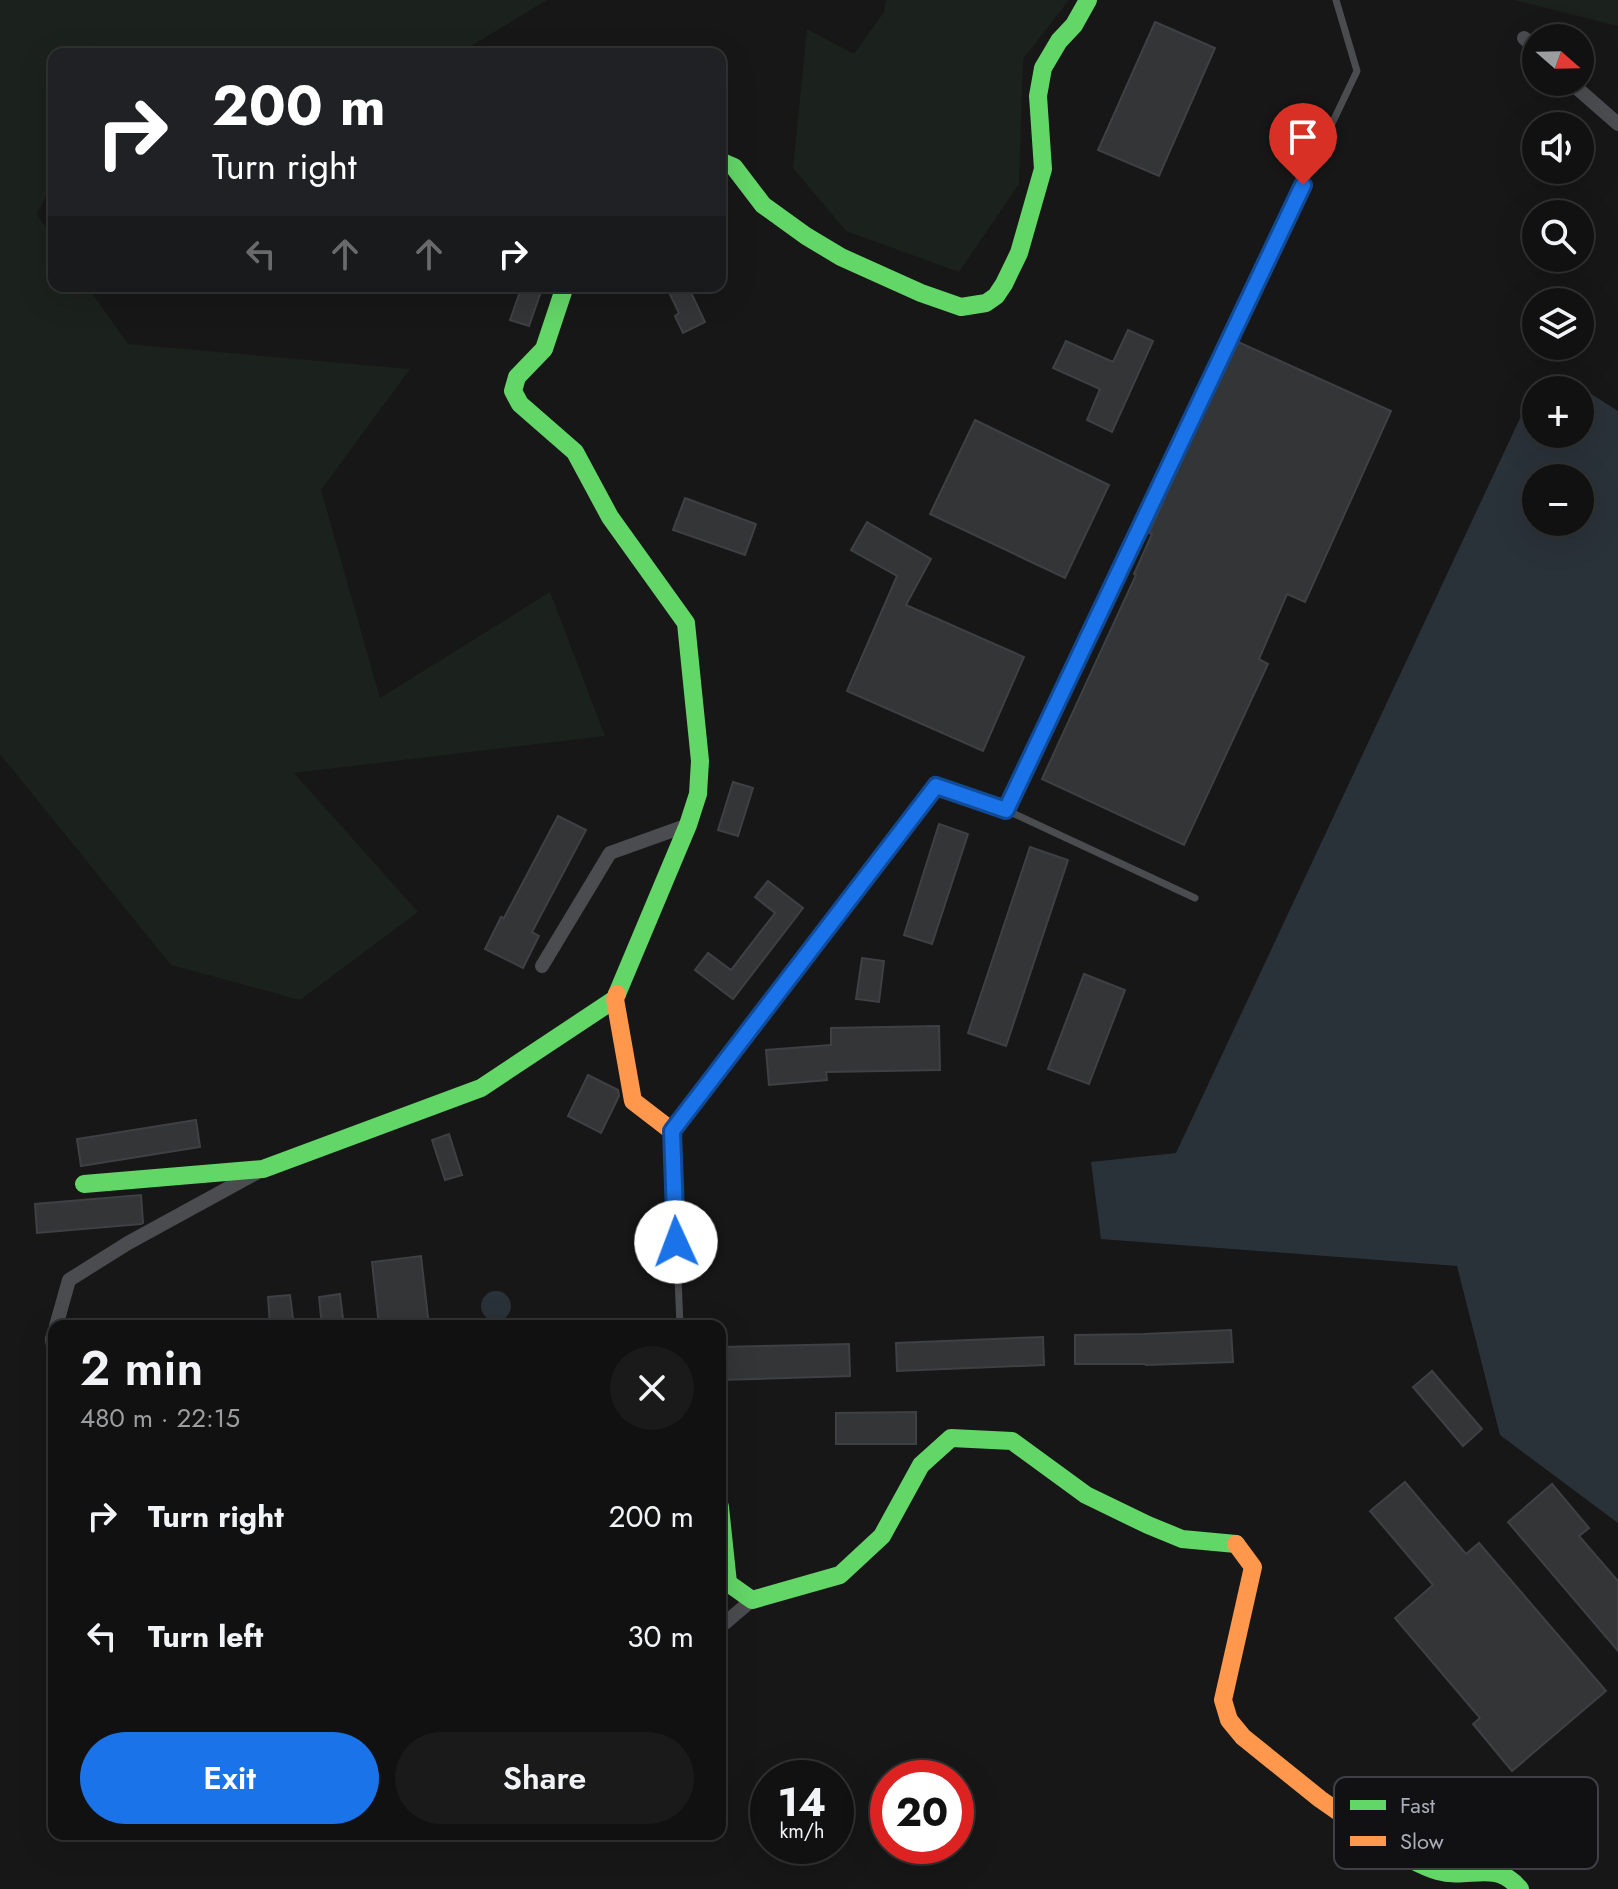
<!DOCTYPE html>
<meta charset="utf-8">
<style>
body{margin:0;font-family:Jost,sans-serif;background:#1a1a1a;color:#f1f3f6;height:100vh;display:flex;flex-direction:column;font-size:30px;white-space:nowrap}
*{box-sizing:border-box;margin:0}
p{font-size:26px;color:#9c9d9f}
.icon{flex:none;width:44px;height:44px;fill:none;stroke:currentColor;stroke-width:2;stroke-linecap:round;stroke-linejoin:round}
.map{position:relative;flex:1;overflow:hidden}
.drawer{position:absolute;left:48px;top:1320px;width:678px;height:520px;display:flex;flex-direction:column;background:#111;border-radius:16px;box-shadow:0 8px 32px #0002,0 0 0 2px #303131}
.drawer>*{flex:none}
.guide{position:absolute;left:48px;top:48px;width:678px;height:244px;border-radius:16px;box-shadow:0 8px 32px #0002,0 0 0 2px #303131;background:#202124;color:#fff;overflow:hidden}
.needle{width:52px;rotate:110deg}
.controls{position:absolute;left:1522px;top:24px;display:grid;gap:16px}
.controls a{display:grid;place-items:center;width:72px;height:72px;border-radius:50%;background:#111;box-shadow:0 8px 32px #0002,0 0 0 2px #303131;font-size:40px}
.speed{position:absolute;left:750px;top:1760px;display:flex;gap:16px;font-size:40px;font-weight:700;text-align:center}
.speed>*{display:grid;place-content:center;width:104px;height:104px;border-radius:50%;background:#111;box-shadow:0 8px 32px #0002,0 0 0 2px #303131;line-height:1}
.speed small{font-size:20px;font-weight:400}
.speed .limit{border:12px solid #d22;background:#fff;color:#111}
.pin{position:absolute;display:grid;place-items:center;width:68px;height:68px;color:#fff;margin:-82px -34px;border-radius:50% 50% 50% 0;rotate:-45deg;box-shadow:0 0 8px #0007}
.pin .icon{rotate:45deg}
.me{position:absolute;width:88px;margin:-44px;rotate:358deg;stroke-linejoin:round;filter:drop-shadow(0 0 6px #0008)}
.turn{display:flex;align-items:center;gap:28px;height:168px;padding:0 32px;font-size:36px}
.turn .icon{width:104px;height:104px;stroke-width:2.5}
.turn b{display:block;font-size:56px;line-height:68px}
.lanes{display:flex;align-items:center;height:76px;padding:0 32px;background:#0003;justify-content:center;gap:40px;direction:ltr}
.lanes .off{opacity:.35}
.round{display:grid;place-items:center;flex:none;width:84px;height:84px;border-radius:42px;background:#1a1a1a}
.head{display:flex;align-items:center;justify-content:space-between;height:136px;padding:0 32px}
h1{font-size:48px;font-weight:600;line-height:60px}
.primary-button{display:flex;gap:16px;margin-top:auto;padding:16px 32px}
.primary-button a{flex:1;height:92px;border-radius:48px;background:#1a73e8;color:#fff;font-size:32px;font-weight:600;line-height:92px;text-align:center}
.primary-button a+a{background:#1a1a1a;color:#f1f3f6}
ul{padding:0;list-style:none}
li{display:flex;align-items:center;gap:24px;height:120px;padding:0 32px}
li div{flex:1}
li b{display:block;font-size:30px}
li em{font-style:normal}
.map>svg:first-child{display:block}
.green{fill:#1b211c}
.water{fill:#2a3239;fill-rule:evenodd}
.building{fill:#343537;stroke:#3f4043;stroke-width:2}
.lines{fill:none;stroke-linecap:round;stroke-linejoin:round}
.lane{stroke:#4b4c50;stroke-width:7}
.street{stroke:#4b4c50;stroke-width:14}
.fast{stroke:#63d668;stroke-width:18}
.slow{stroke:#ff974d;stroke-width:18}
.route-casing{stroke:#114b97;stroke-width:20}
.route{stroke:#1a73e8;stroke-width:14}
.key{fill:#111113;stroke:#3e4045;stroke-width:2}
.key-label{font-size:22px;fill:#a8adb8}
</style>
<div class="map">
<svg width="1618" height="1889" viewBox="0 0 1618 1889">
<rect width="100%" height="100%" fill="#171717"/>
<g class="green">
<path d="M0,0H547L458,54H54V181L37,214L54,239V286H87L128,344L410,369L321,490L380,698L550,592L605,736L294,773L418,912L300,1000L171,965L0,754Z"/>
<path d="M886,0H1069L1023,59L1019,184L959,272L846,231L793,168L807,29L854,54L884,12Z"/>
<path d="M1514,0H1618V26Z"/>
</g>
<g class="water">
<path d="M1563,376L1618,411V1523L1500,1435L1457,1266L1101,1239L1091,1162L1176,1153L1522,414L1536,401V434H1580V390H1548ZM1536,478H1580V522H1536Z"/>
<circle cx="496" cy="1306" r="15"/>
</g>
<g class="building">
<path d="M1155,22L1215,48L1159,176L1098,150Z"/>
<path d="M522,286H543L529,326L510,320Z"/>
<path d="M666,286H688L705,322L683,333L675,316L679,313Z"/>
<path d="M1128,330L1153,341L1112,432L1087,420L1100,389L1053,368L1066,341L1113,362Z"/>
<path d="M1236,341L1391,411L1305,602L1287,594L1259,659L1268,664L1184,845L1042,779L1136,575L1134,574L1152,534L1149,533Z"/>
<path d="M975,420L1109,485L1065,578L930,514Z"/>
<path d="M685,498L756,524L745,555L673,530Z"/>
<path d="M867,522L931,559L906,605L1024,657L983,751L847,691L897,576L851,550Z"/>
<path d="M733,782L753,788L738,836L718,830Z"/>
<path d="M558,816L586,830L532,932L539,936L523,968L485,949L501,917L504,918Z"/>
<path d="M939,824L968,834L932,944L904,935Z"/>
<path d="M1030,847L1068,860L1006,1046L968,1033Z"/>
<path d="M768,881L803,908L733,999L695,970L708,953L731,970L775,913L755,897Z"/>
<path d="M862,958L884,961L879,1002L856,999Z"/>
<path d="M1084,974L1125,990L1089,1084L1048,1069Z"/>
<path d="M939,1026L940,1070L826,1072L827,1080L769,1085L766,1050L831,1045V1028Z"/>
<path d="M588,1075L618,1090L619,1096L601,1133L568,1116Z"/>
<path d="M196,1120L200,1147L81,1166L77,1139Z"/>
<path d="M449,1134L462,1175L445,1180L432,1140Z"/>
<path d="M141,1195L143,1223L141,1224L37,1233L35,1204Z"/>
<path d="M421,1256L429,1326H379L372,1262Z"/>
<path d="M340,1294L344,1326H322L319,1297Z"/>
<path d="M290,1295L294,1326H270L268,1297Z"/>
<path d="M1231,1330L1233,1362L1146,1365L1145,1364H1075V1335L1144,1334Z"/>
<path d="M1043,1337L1044,1365L897,1371L896,1343Z"/>
<path d="M849,1344L850,1376L720,1380V1347Z"/>
<path d="M1432,1371L1482,1429L1463,1446L1413,1387Z"/>
<path d="M916,1412V1444H836V1413Z"/>
<path d="M1405,1482L1466,1554L1479,1543L1606,1691L1512,1771L1473,1724L1480,1718L1395,1618L1433,1585L1370,1511Z"/>
<path d="M1552,1484L1589,1528L1579,1536L1618,1581V1651L1508,1522Z"/>
</g>
<g class="lines">
<g class="lane">
<path d="M1006,810L1357,71L1336,0"/>
<path d="M680,1326L672,1131L936,786L1006,810L1195,898"/>
</g>
<g class="street">
<path d="M1524,38L1536,49"/>
<path d="M1570,82L1618,124"/>
<path d="M542,966L610,853L688,825"/>
<path d="M56,1326L69,1280L128,1243L256,1173"/>
<path d="M54,1332L52,1339L54,1353"/>
<path d="M720,1623H725L752,1600"/>
</g>
<g class="fast">
<path d="M720,161L734,167L763,205L806,236L841,257L921,293L961,307L986,303L996,296L1004,284L1019,253L1043,169L1038,96L1043,68L1059,41L1074,25L1088,0"/>
<path d="M565,286L544,349L517,377L513,391L520,404L575,452L610,517L686,623L700,761L698,794L688,825L617,994"/>
<path d="M84,1184L263,1169L481,1088L615,999"/>
<path d="M720,1507L728,1583L752,1600L840,1575L882,1536L921,1465L951,1438L1012,1441L1086,1495L1148,1525L1182,1539L1236,1544"/>
<path d="M1377,1839C1395,1850 1417,1865 1438,1871C1470,1880 1495,1859 1520,1889"/>
</g>
<g class="slow">
<path d="M617,994L615,999L633,1101L672,1131"/>
<path d="M1236,1544L1253,1567L1223,1700L1229,1720L1243,1737L1320,1799L1377,1839"/>
</g>
</g>
<g class="lines">
<g class="route-casing">
<path id="route" d="M676,1242L672,1131L936,786L1006,810L1303,185"/>
</g>
<use href="#route" class="route"/>
</g>
<rect x="1334" y="1777" width="264" height="92" rx="12" class="key"/>
<rect x="1350" y="1800" width="36" height="10" fill="#63d668"/>
<rect x="1350" y="1836" width="36" height="10" fill="#ff974d"/>
<g class="key-label">
<text x="1400" y="1813">Fast</text>
<text x="1400" y="1849">Slow</text>
</g>
</svg>
<div class="controls">
<a><svg class="needle" viewBox="-14 -14 28 28"><path d="M0-13l5 13h-10z" fill="#e53935"/><path d="M0 13l5-13h-10z" fill="#9c9d9f"/></svg></a>
<a><svg class="icon" aria-label="sound" viewBox="0 0 24 24"><path d="M4 9h4l5-4v14l-5-4H4zM17 9q2 3 0 6"/></svg></a>
<a><svg class="icon" aria-label="search" viewBox="0 0 24 24"><circle cx="10" cy="10" r="6"/><path d="M15 15l6 6"/></svg></a>
<a><svg class="icon" aria-label="layers" viewBox="0 0 24 24"><path d="M12 4l9 5-9 5-9-5zM3 14l9 5 9-5"/></svg></a>
<a>+</a>
<a>−</a>
</div>
<div class="speed"><div>14<small>km/h</small></div><div class="limit">20</div></div>
<div class="pin" style="left:1303px;top:185px;background:#d93025"><svg class="icon" aria-label="arrive" viewBox="0 0 24 24"><path d="M6 21V4h12l-3 4 3 4H6"/></svg></div>
<svg class="me" style="left:676px;top:1242px" viewBox="-20 -20 40 40"><circle r="19" fill="#fff"/><path d="M0-13L10 11 0 6-10 11z" fill="#1a73e8"/></svg>
<div class="guide">
<div class="turn"><svg class="icon" aria-label="right" viewBox="0 0 24 24"><path d="M7 20v-9h11M14 6l5 5-5 5"/></svg><div><b>200 m</b>Turn right</div></div>
<div class="lanes"><svg class="icon off" aria-label="left" viewBox="0 0 24 24"><path d="M17 20v-9H6M10 6l-5 5 5 5"/></svg><svg class="icon off" aria-label="ahead" viewBox="0 0 24 24"><path d="M12 20V5M6 11l6-6 6 6"/></svg><svg class="icon off" aria-label="ahead" viewBox="0 0 24 24"><path d="M12 20V5M6 11l6-6 6 6"/></svg><svg class="icon" aria-label="right" viewBox="0 0 24 24"><path d="M7 20v-9h11M14 6l5 5-5 5"/></svg></div>
</div>
<section class="drawer">
<div class="head"><div><h1>2 min</h1><p>480 m · 22:15</p></div><a class="round"><svg class="icon" aria-label="close" viewBox="0 0 24 24"><path d="M6 6l12 12M18 6L6 18"/></svg></a></div>
<ul>
<li><svg class="icon" aria-label="right" viewBox="0 0 24 24"><path d="M7 20v-9h11M14 6l5 5-5 5"/></svg><div><b>Turn right</b></div><em>200 m</em></li>
<li><svg class="icon" aria-label="left" viewBox="0 0 24 24"><path d="M17 20v-9H6M10 6l-5 5 5 5"/></svg><div><b>Turn left</b></div><em>30 m</em></li>
</ul>
<div class="primary-button"><a>Exit</a><a>Share</a></div>
</section>
</div>
